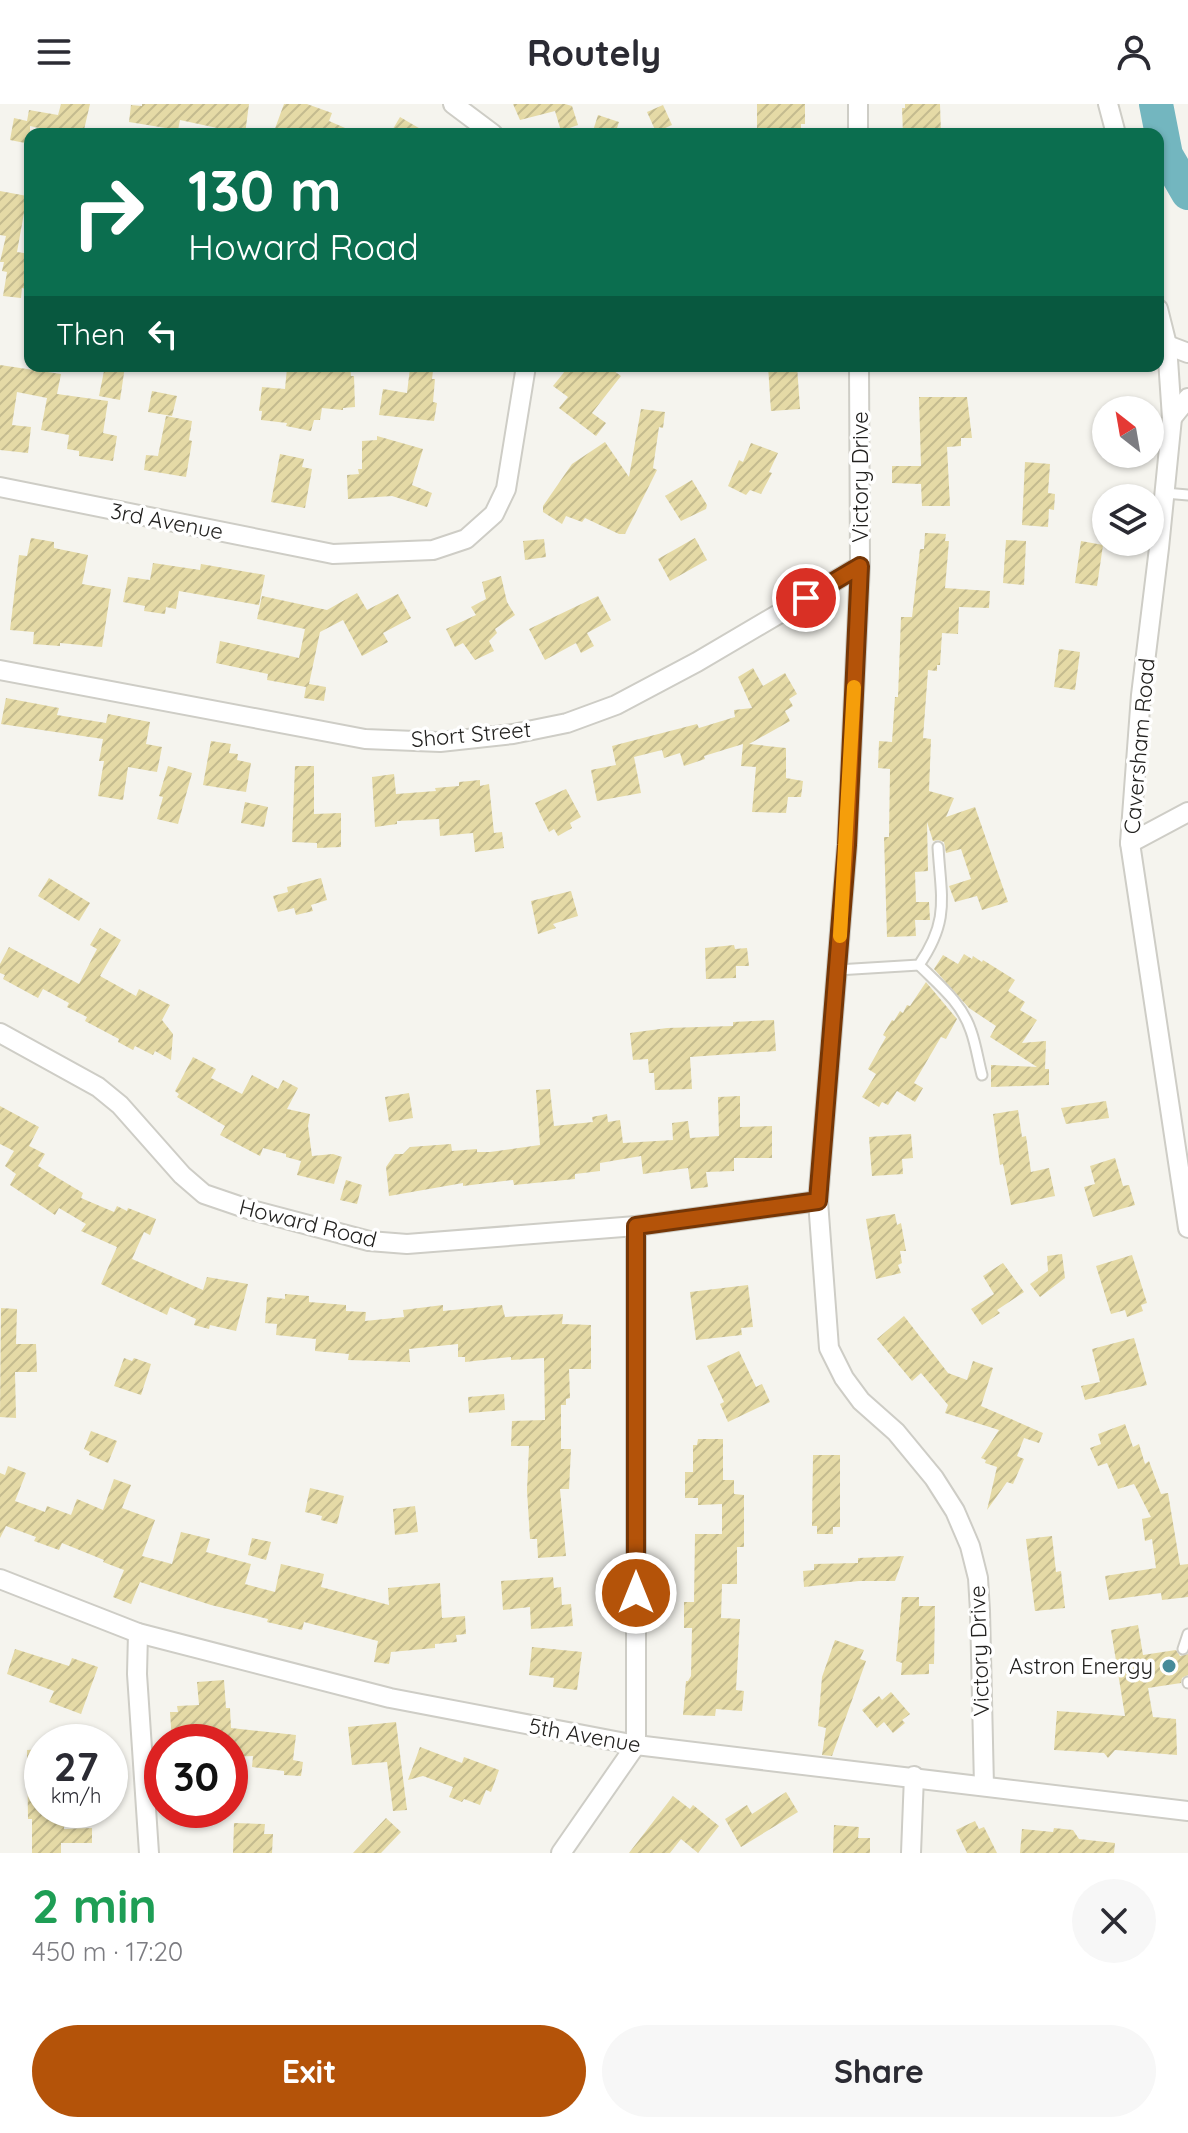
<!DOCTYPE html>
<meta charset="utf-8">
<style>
body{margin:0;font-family:Quicksand,sans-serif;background:#f7f7f7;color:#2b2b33;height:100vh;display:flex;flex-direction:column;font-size:30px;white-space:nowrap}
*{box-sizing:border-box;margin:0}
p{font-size:26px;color:#7c7c81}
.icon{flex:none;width:44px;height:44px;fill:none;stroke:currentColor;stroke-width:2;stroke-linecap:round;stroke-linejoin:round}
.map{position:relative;height:1749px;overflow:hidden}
.drawer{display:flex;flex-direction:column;background:#fff;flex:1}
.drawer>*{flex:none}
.hud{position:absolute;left:24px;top:24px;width:1140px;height:244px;border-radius:16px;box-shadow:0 2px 6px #0004;background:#0b6e4f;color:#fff;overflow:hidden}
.needle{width:52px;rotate:329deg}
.fabs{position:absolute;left:1092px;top:292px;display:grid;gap:16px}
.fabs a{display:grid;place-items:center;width:72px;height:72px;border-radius:50%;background:#fff;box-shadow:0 2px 6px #0004;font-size:40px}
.speed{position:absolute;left:24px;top:1620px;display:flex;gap:16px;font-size:40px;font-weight:700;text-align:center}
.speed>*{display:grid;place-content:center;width:104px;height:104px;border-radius:50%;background:#fff;box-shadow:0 2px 6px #0004;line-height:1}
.speed small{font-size:20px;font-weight:400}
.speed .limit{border:12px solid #d22;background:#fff;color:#111}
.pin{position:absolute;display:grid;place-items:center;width:68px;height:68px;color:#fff;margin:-34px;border:4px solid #fff;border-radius:50%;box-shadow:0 2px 8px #0007}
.me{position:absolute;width:88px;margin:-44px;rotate:0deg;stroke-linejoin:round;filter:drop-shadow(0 0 6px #0008)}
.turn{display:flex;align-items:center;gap:28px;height:168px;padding:0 32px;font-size:36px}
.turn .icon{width:104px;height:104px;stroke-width:2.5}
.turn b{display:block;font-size:56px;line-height:68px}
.then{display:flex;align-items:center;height:76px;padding:0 32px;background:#0003;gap:16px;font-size:30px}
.round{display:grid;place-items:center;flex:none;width:84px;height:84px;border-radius:42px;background:#f7f7f7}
.summary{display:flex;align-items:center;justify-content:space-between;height:136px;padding:0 32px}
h1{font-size:48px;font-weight:700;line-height:60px;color:#1e9e55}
.button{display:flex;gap:16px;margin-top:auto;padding:16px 32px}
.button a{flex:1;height:92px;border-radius:48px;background:#b45309;color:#fff;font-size:32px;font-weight:700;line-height:92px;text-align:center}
.button a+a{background:#f7f7f7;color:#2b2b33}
header{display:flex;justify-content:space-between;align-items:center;height:104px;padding:0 32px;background:#fff;font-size:36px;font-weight:700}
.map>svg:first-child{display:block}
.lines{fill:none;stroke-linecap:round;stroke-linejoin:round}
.river{stroke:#73b6bf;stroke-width:34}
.building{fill:url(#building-hatch)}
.lane-casing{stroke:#cecdc6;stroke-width:13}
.street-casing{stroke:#cecdc6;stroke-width:22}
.lane{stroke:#fff;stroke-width:9}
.street{stroke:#fff;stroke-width:18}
.route-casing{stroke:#753606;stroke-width:20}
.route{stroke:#b45309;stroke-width:14}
.slow{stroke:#f59e0b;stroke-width:14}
.poi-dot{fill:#478b99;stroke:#fff;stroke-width:3}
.labels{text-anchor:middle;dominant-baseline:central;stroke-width:7;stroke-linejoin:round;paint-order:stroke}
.street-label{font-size:22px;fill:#232220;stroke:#fff}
.poi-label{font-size:22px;fill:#232220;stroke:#fff;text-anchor:end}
</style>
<header><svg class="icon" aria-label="menu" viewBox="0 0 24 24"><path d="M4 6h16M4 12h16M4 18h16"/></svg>Routely<svg class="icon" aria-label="person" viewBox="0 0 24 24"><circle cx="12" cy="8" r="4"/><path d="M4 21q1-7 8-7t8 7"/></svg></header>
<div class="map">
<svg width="1188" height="1749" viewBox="0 0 1188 1749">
<defs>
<pattern id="building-hatch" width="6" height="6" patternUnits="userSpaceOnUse" patternTransform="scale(2)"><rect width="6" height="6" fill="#e5daa6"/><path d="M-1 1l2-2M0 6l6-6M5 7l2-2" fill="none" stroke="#c4bb8f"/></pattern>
</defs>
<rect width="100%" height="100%" fill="#f5f4ee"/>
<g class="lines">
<path class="river" d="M1156,0L1166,51L1188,89"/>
</g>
<g class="building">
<path d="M61,0H90L83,30H66L30,22V40L10,36L14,14L27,17L29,6L58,11Z"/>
<path d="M142,0H249L245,30L180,16L178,26L129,18L131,1L142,2Z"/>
<path d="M284,0H307L332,9L329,17L359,30H273Z"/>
<path d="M513,0H565L572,2L578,21L561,27L555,7L520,16Z"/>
<path d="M757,0H805V20H801V30H757Z"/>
<path d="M905,0H940L941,30H903L902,4H905Z"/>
<path d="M663,1L672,21L656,28L647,8Z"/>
<path d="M598,11L619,18L615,30H592Z"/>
<path d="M400,13L429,30H390Z"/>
<path d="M0,87L27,92L17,148L30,150V186L22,184L21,194L3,192L7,168L2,167L4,158H0L6,132L0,131Z"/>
<path d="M0,261L61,270L57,290L108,297L103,329L117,332L113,357L79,352V347L67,345L69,331L41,326L47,294L17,288L12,321L31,323L28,349L0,346Z"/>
<path d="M105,262H125L120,296L99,292Z"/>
<path d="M331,262H350L351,272H354L355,303L343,304V306L322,304L320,316H314L311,327L286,322L287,319L261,316L262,307H259L262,283L285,285L287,264L331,268Z"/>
<path d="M569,262H607L621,272L592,309L606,319L596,332L559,304L568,293L553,282Z"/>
<path d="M768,262H797L800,305L771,307Z"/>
<path d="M410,264L433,267L432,275H435L433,298L437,299L434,317L379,311L383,285L407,289Z"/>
<path d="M152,287L177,292L172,312L148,308Z"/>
<path d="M919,293H967L972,334H961V342L947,343L950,402H922L921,380L892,379V362H921Z"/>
<path d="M641,305L665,308L663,324L659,323L653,364L657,366L625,430H619L585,414L582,418L566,412L562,420L543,408V402L572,360L605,338L629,373Z"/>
<path d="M166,312L192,317L189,336L192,337L186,373L144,366L146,351L158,352Z"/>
<path d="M377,332L423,345L412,381L432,389L427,403L392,392L348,395L347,371L359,370L358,365H362V337L377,336Z"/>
<path d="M751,339L778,349L769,368L772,369L761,390L750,386L746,391L728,382L739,356L743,358Z"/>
<path d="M280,350L304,355L302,363L312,365L305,404L271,398Z"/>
<path d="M1025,358L1050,360L1048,389L1055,390L1054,406L1049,405L1048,423L1022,421Z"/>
<path d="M692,376L707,401L706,405L681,417L665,392Z"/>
<path d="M925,429L946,430L945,437H949L945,484L990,487L989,504L959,503L958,530L942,529L940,561H937V567L928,566L923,634L931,635L929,687L954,694L946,713L975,703L1008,798L982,806L977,792L955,798L949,782L971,775L961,745L946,749L944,738L938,736L933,737L927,718L928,767L915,768L916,798H929L930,816H915L916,832L887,833L884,733H889L890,665L878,664L879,637L892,638L895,593H898L901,513H912L920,445H924Z"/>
<path d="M31,434L54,438V444L88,451L82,480L111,485L102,543L60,539V542L33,540L34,528L10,526L19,451L27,452Z"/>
<path d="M695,434L707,456L670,477L658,455Z"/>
<path d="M544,435L546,453L525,456L523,437Z"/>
<path d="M1006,436L1026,437L1024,481L1003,479Z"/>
<path d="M1081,437L1103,441L1097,482L1075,479Z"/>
<path d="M153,459L200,466L201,460L265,471L259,501L179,487L176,505L166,503L165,510L144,507L145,502L123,498L128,473L150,476Z"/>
<path d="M501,472L507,498L515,511L495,525L497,529L489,537L494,547L475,556L463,539L455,543L446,525L476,511L471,503L486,495L482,478Z"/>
<path d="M357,489L367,506L398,490L411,514L383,529L388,538L362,552L343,516L320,528L309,580L326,583L324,597L304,594L306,583L267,576L268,570L216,559L220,537L299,554L305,525L257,515L262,492L327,506Z"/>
<path d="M598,492L611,516L587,529L594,542L581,549L576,539L545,556L529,525Z"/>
<path d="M1059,545L1080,548L1075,586L1054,583Z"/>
<path d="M753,564L763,582L785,569L797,590L789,595L793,602L785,607L790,617L749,640L786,644V674L803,677L801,693H788L786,709L752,708L756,663L741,662L743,640L704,652L705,655L684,662L680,649L664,654L662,646L634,653L641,689L597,697L591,666L616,661L612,642L697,620L699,624L735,613L734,606L752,604L738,573Z"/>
<path d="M6,594L59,604L57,611L106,619L108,610L150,618L146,640L162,643L157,668L128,663L123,696L98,692L104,657H99L103,635L1,620Z"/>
<path d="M211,637L231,640L229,649L238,650L237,656L251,659L246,688L203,681Z"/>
<path d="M168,662L192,669L178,720L157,715L163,693L159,692Z"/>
<path d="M295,662H314V710L341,709V743L317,744V739L292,738Z"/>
<path d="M394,670L396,690L436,687L435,684L459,682V678L480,676V682L489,680L494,729L502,728L504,744L475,748L473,729L440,732L439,715L397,717V720L375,723L372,673Z"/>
<path d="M566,685L581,713L570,719L572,724L558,732L554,725L549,728L535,699Z"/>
<path d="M245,698L268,703L264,723L241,719Z"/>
<path d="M49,774L90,799L79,817L38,792Z"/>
<path d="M321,774L327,796L311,801L313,807L296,811L294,804L278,808L273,792L288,788L287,783Z"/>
<path d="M571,787L578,812L553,820L556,824L538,830L531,797Z"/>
<path d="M100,824L121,836L100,872L136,892L139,885L170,901L162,916L173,930L171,956L155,947L153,951L135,942L133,946L118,938L119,935L85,917L87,913L67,903L69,899L43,885L38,894L3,875L5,871L0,869V860L9,843L79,880L97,845L90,841Z"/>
<path d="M734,841L735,845L747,844L749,862H736V874L706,875L705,844Z"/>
<path d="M964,850L972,855L973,852L982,858L983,856L1015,876L1008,887L1025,898L1020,906L1037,916L1022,939L1046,937L1045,965H1049V981L991,983V961L1037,963L990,933L996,922L969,904L934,865L943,851L958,860Z"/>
<path d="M926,878L957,915L946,935L941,933L914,979L923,984L915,998L897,987L888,1001L882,998L879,1003L862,993L876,970L868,965L886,933L883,931L892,916L894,917L900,907L903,909L907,901L910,902Z"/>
<path d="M774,916L776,947L690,953L692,985L655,986L654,969H649L648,955L633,956L630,929L667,924L733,922V918Z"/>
<path d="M193,953L216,965L211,974L242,990L252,971L278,985L283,976L298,984L287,1005L310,1010L308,1022L312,1052L333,1050L342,1053L334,1080L297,1071L301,1057L286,1053V1050L263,1044L260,1052L220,1031L225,1022L177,993L179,990L175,987Z"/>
<path d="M550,985L554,1022L593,1018L592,1013L607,1010L608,1018L620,1016L623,1039L673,1036L672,1019L688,1017L690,1034L719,1032L718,993L740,992V1023L772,1022V1054H734V1067L706,1068L708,1083L691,1085L688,1064L643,1070L641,1052L600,1059V1067L575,1070V1075L514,1081L513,1076L463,1082V1079L389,1092L386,1063L395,1050H403L410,1043L451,1040L452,1047L477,1045V1048H490L540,1041L536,986Z"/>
<path d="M409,989L413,1014L389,1018L385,993Z"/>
<path d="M1106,997L1109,1014L1066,1020L1061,1004Z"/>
<path d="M0,1002L39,1023L29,1042L45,1050L38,1062L83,1089L81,1094L114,1108L117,1102L127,1107L128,1104L156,1115L150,1131L144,1128L132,1155L203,1186L207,1173L248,1180L236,1227L210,1221L209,1225L194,1221L196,1215L170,1203L167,1211L101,1180L117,1143L81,1127L86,1120L59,1104L55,1111L10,1081L16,1070L5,1062L14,1047L0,1040Z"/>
<path d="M1018,1006L1022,1033L1026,1032L1031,1068L1049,1064L1055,1092L1011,1101L1003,1060L1000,1061L993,1010Z"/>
<path d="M911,1030L913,1054L902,1055L903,1070L872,1072L869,1033Z"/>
<path d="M1115,1054L1123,1082L1129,1081L1135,1101L1093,1113L1084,1083L1095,1080L1090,1062Z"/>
<path d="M346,1076L362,1081L357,1100L340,1096Z"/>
<path d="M895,1110L897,1121L901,1119L906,1147H900L902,1159L898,1161L901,1169L876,1175L866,1115Z"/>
<path d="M1062,1150L1065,1174L1040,1193L1030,1180L1048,1167L1047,1152Z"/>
<path d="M1132,1151L1147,1199L1141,1201L1143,1207L1127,1213L1125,1206L1111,1210L1096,1162Z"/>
<path d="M1003,1159L1024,1188L997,1206L1000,1209L982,1221L971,1205L994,1190L983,1172Z"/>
<path d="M748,1181L753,1223L741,1224L742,1231L696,1236L690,1188Z"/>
<path d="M285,1190L309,1192V1198L346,1201V1207L366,1208L365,1217L404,1213L403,1206L443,1201V1207L502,1201L505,1213L563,1210L562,1220L591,1221V1265H569L570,1294L566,1295V1301H561V1345H571L569,1385H560L566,1452L538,1454L537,1435H530L527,1386L529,1342H511L512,1317L545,1316L544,1254L511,1256V1253L465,1258V1253H458V1240L409,1245L410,1258L348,1256L349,1250L315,1247L316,1235L276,1231L277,1220L265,1219L267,1193L285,1195Z"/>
<path d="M1,1204L17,1205L16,1240H36L37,1268H15L16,1314L0,1313Z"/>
<path d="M904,1212L948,1269L967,1276L973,1257L993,1264L981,1302L1043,1329L1039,1339L1024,1334L1017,1352L1024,1355L1013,1380L1007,1378L987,1406L997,1363L985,1359L986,1356L981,1354L999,1326L945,1309L948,1301L921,1269L912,1277L877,1235Z"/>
<path d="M1134,1234L1147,1281L1085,1296L1081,1282L1100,1278L1092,1245Z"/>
<path d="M739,1247L756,1283L762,1280L770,1298L728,1318L720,1300L724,1298L707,1262Z"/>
<path d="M124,1254L132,1257L134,1254L151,1260L141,1291L114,1282Z"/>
<path d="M504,1290L505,1306L469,1309L468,1293Z"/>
<path d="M1125,1320L1133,1343L1139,1340L1145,1360L1149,1357L1161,1390L1168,1389L1180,1461L1188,1460V1493L1162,1496L1161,1489L1109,1496L1105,1472L1156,1464L1152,1435L1145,1437L1142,1415L1151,1413L1134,1380L1118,1385L1107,1359L1098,1362L1090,1344L1101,1340L1098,1330Z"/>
<path d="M91,1327L117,1337L108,1359L89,1351L90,1348L84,1345Z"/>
<path d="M698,1335H723V1376H734V1390L744,1391V1443H737V1480H722L721,1514L740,1515L736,1586L744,1587L742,1607L716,1605L715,1612L683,1611L686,1577H688L691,1572L692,1524H684V1498H694L695,1430H722V1400L698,1401V1394H685V1368H693V1341H697Z"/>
<path d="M813,1351H840V1423H833V1430H817V1422H812Z"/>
<path d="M8,1362L26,1369L15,1397L45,1408L47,1402L71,1411L77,1395L103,1406L114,1375L131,1381L122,1404L155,1416L142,1452L172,1460L181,1428L210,1435L206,1448L251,1460L245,1480L275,1488L281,1460L324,1470L321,1483L389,1501L388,1484L440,1479L442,1514L465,1512L466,1530L456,1531L457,1538L435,1540V1544L391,1548L389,1560L374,1558L378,1537L304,1518L302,1526L267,1518L268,1515L211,1501L140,1478L131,1500L113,1493L124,1466L103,1458L104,1456L62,1439L59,1446L34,1437L36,1433L6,1422L0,1434V1369L5,1371Z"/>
<path d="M310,1384L344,1392L337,1420L321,1416L322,1412L305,1408Z"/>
<path d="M415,1402L418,1428L395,1431L393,1405Z"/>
<path d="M1052,1432L1056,1468L1061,1467L1065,1504L1035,1507L1026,1435Z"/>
<path d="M252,1434L271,1438L266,1456L248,1451Z"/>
<path d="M904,1452L895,1477H859L804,1483L803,1467L814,1466V1460L858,1459V1454Z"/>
<path d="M553,1473L554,1484L561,1483L562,1501L571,1500L573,1522L531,1525L530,1503L503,1506L501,1477Z"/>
<path d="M902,1493H919V1502H935L934,1560H929V1570L901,1571L902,1559L896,1557Z"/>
<path d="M1138,1521L1143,1551L1176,1546L1180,1552L1188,1550V1571L1182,1574L1181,1579L1148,1584L1153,1613L1176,1615L1177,1651L1115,1646L1108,1654L1104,1649L1054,1646L1057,1607L1125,1612L1111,1526Z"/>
<path d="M835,1536L864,1546L860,1555L866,1557L832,1652L822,1651L826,1624L818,1622L822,1573Z"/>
<path d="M532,1543L582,1548L577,1586L553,1583L554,1574L529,1571Z"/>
<path d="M15,1545L69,1562L72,1554L98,1563L81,1610L49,1598L54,1587L7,1570Z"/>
<path d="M224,1576L226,1604H230L231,1624L296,1631L293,1656L303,1658L301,1672L284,1671V1667L252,1663L253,1652L230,1653V1638H172L170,1608H178L177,1602L199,1601L197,1578Z"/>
<path d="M891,1588L910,1610L902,1616L905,1619L893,1629L884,1618L877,1624L862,1606L879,1592L882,1596Z"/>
<path d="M396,1618L407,1706L393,1707L387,1658L352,1661L348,1623Z"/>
<path d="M420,1643L462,1659L464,1653L499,1666L491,1688L486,1686L480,1701L464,1695L462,1698L449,1693L453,1683L423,1672L408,1676Z"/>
<path d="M42,1645V1706H65L64,1725L92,1724V1739H61V1749H32V1715H28L27,1646Z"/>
<path d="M786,1688L798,1708L741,1743L725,1715L747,1701L752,1710Z"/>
<path d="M673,1692L690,1705L693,1701L719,1722L698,1749L681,1735L670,1749H629Z"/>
<path d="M386,1714L401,1728L381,1749H353Z"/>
<path d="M975,1717L979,1725L984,1723L997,1749H967L956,1726Z"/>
<path d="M234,1719L265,1720L264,1730H273L272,1749H233Z"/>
<path d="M834,1721L859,1723L858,1734H870V1749H833Z"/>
<path d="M1054,1724L1073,1726L1079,1735L1115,1739L1114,1749H1020L1022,1725L1053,1728Z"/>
</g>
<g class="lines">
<g class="lane-casing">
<g id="lane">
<path d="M1165,389L1188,391"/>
<path d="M919,861C939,881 962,899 971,927C976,941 978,956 982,971"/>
<path d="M837,866L919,861C950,816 941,794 938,743"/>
<path d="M1183,1545L1188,1530"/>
<path d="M1188,1578V1579"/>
</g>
</g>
<g class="street-casing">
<g id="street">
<path d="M453,0L493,30"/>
<path d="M858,0V30"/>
<path d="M1108,0L1116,30"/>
<path d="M1158,205L1167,241L1172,314L1159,444L1141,591L1130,739L1188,1124"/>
<path d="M1167,241L1188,249"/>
<path d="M859,262L860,462L847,741L818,1097L829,1244L844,1274L861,1297L896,1328L934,1374L955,1407L970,1442L978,1474L980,1507L984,1682"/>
<path d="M1172,314L1188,294"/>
<path d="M0,383L333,450L433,446L466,435L494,410L506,385L526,262"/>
<path d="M0,566L365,635L440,638L513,630L567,619L616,601L697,558L860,462"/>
<path d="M1130,739L1188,708"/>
<path d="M0,929L98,983L120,1001L182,1071L204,1090L248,1105L369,1137L407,1140L636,1122L818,1097"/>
<path d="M0,1475L138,1529L390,1594L636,1641L1188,1707"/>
<path d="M138,1529L137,1570L149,1749"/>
<path d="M561,1749L636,1641V1122"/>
<path d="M911,1749L914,1672"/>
</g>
</g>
<use href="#lane" class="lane"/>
<use href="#street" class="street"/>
</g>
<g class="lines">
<g class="route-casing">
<path id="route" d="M636,1489V1122L818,1097L847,741L860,462L806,494"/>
</g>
<use href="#route" class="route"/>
<path class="slow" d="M840,832L854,583"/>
</g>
<circle class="poi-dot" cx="1169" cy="1562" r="8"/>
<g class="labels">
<g class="street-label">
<text transform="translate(860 373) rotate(-90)">Victory Drive</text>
<text transform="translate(167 417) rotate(11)">3rd Avenue</text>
<text transform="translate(471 630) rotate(-5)">Short Street</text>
<text transform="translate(1139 642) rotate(-85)">Caversham Road</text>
<text transform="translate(308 1119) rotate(14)">Howard Road</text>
<text transform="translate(979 1547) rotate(-92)">Victory Drive</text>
<text transform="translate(585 1631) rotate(10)">5th Avenue</text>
</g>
<g class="poi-label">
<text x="1153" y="1562">Astron Energy</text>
</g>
</g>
</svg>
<div class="fabs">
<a><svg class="needle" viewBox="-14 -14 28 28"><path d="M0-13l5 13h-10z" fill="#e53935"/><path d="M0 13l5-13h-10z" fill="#7c7c81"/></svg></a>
<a><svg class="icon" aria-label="layers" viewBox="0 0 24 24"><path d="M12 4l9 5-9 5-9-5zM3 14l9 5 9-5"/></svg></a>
</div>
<div class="speed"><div>27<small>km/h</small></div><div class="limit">30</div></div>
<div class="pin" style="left:806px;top:494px;background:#d93025"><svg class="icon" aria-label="arrive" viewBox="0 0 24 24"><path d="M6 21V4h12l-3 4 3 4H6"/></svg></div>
<svg class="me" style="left:636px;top:1489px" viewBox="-20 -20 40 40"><circle r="17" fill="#b45309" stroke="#fff" stroke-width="3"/><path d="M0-11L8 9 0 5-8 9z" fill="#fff"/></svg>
<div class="hud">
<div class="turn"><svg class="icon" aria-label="right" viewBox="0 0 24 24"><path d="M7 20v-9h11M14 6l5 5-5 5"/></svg><div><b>130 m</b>Howard Road</div></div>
<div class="then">Then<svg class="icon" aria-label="left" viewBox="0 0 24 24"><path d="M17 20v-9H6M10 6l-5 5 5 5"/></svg></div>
</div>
</div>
<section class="drawer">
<div class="summary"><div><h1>2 min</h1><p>450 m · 17:20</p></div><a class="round"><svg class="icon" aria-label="close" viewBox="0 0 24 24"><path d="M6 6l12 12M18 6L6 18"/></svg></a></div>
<div class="button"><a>Exit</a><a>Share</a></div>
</section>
